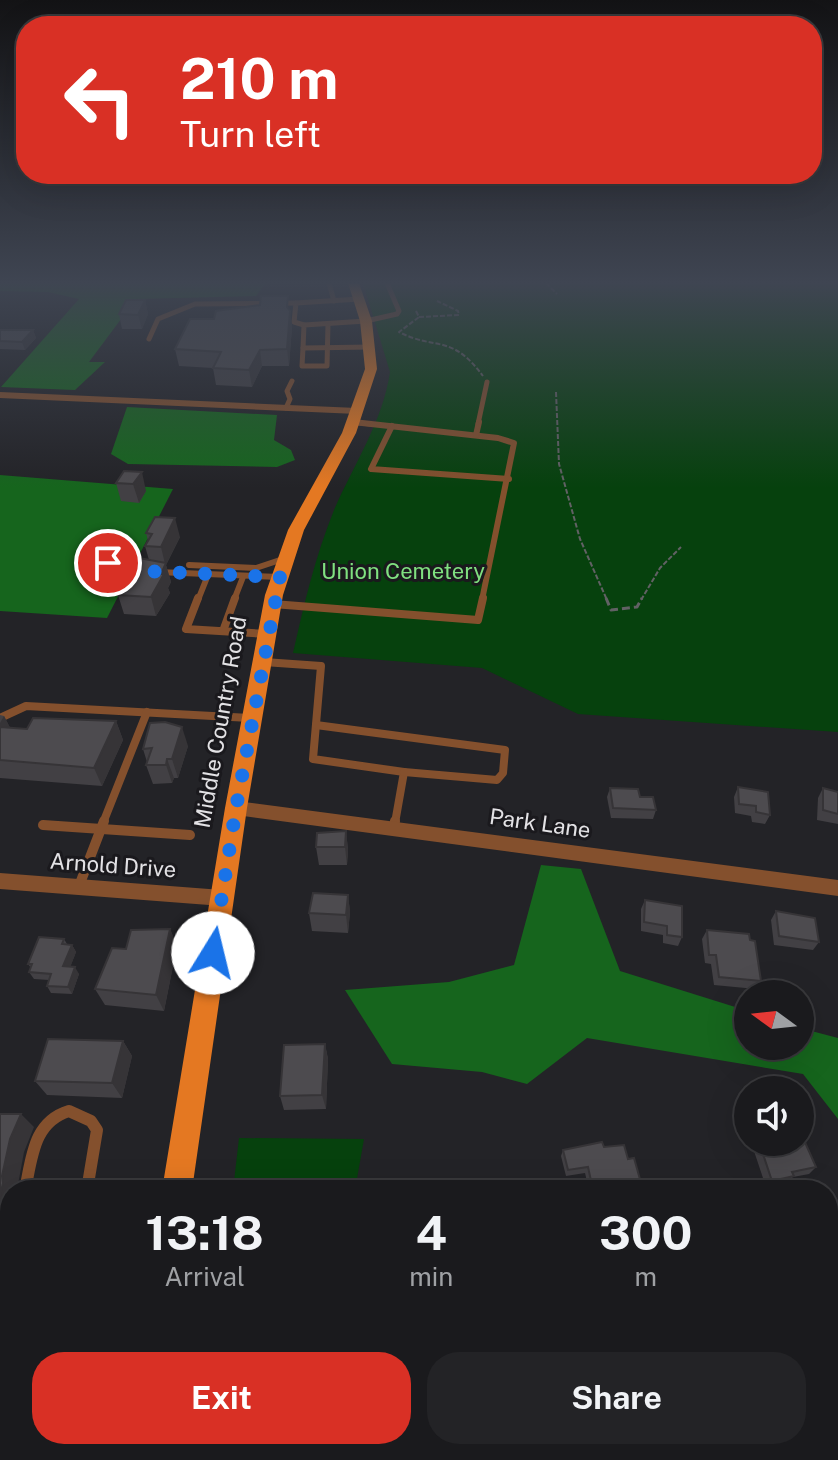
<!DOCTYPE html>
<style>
body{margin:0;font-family:"Public Sans",sans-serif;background:#232326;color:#f1f3f6;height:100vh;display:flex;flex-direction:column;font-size:30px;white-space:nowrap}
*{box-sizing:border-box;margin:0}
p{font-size:26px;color:#9fa1a4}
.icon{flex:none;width:44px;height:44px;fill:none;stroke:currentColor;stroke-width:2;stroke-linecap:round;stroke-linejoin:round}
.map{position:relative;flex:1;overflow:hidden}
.panel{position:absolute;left:0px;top:1180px;width:838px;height:280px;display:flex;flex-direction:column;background:#1a1a1d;border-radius:32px 32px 0 0;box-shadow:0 8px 32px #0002,0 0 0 2px #38383b}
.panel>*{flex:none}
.guide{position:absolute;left:16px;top:16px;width:806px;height:168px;border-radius:32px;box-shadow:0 8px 32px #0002,0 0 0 2px #38383b;background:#d93025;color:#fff;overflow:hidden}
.needle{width:52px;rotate:285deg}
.controls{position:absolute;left:734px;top:980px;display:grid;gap:16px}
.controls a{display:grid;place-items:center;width:80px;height:80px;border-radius:50%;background:#1a1a1d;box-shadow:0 8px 32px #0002,0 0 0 2px #38383b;font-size:40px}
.pin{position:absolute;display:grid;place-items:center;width:68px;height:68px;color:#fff;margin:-34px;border:4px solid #fff;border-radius:50%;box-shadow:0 2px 8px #0007}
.me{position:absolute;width:88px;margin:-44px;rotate:9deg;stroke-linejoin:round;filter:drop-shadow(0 0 6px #0008)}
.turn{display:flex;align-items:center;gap:28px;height:168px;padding:0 32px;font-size:36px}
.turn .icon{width:104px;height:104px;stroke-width:2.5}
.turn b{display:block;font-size:56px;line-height:68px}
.eta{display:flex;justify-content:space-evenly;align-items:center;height:136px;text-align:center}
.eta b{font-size:48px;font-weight:700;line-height:56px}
.cta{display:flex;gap:16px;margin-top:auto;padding:16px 32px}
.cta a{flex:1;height:92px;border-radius:32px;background:#d93025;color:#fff;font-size:32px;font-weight:700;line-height:92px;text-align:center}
.cta a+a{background:#232326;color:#f1f3f6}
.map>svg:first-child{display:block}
.green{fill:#06410d}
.forest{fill:#16651d}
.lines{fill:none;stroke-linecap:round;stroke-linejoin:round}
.path-far1{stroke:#616164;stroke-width:2;stroke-dasharray:5 2;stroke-linecap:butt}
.path{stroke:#616164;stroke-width:3;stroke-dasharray:8 4;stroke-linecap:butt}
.lane-far4{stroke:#84502d;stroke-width:5}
.lane-far3{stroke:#84502d;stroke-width:6}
.lane-far2{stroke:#84502d;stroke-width:8}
.lane-far1{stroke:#84502d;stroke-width:10}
.lane{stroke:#84502d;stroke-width:12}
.street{fill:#84502d;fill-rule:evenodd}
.primary{fill:#e47822;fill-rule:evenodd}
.wall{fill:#424044}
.shaded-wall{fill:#363437}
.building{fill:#4d4b4f;stroke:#363437;stroke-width:2}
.route{stroke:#1a73e8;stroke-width:14;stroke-dasharray:0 25.2}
.labels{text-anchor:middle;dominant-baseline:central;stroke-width:6;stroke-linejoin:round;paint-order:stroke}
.park-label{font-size:22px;fill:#80e080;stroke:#1a191d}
.street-label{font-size:22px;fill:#e3e2e5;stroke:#1a191d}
</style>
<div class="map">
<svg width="838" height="1460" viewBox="0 0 838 1460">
<rect width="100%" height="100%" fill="#232327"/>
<g class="green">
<path d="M363,283H838V732L578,714L482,668L293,653C304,604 315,557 334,510C354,464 383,421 390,372Z"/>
<path d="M239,1138L364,1139L355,1190H233Z"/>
</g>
<g class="forest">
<path d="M0,283H272L264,285L256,296L136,299L89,362H105L75,390L1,387L79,299L48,292L0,291Z"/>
<path d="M127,407L277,415L274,440L291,450L295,460L277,467L128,464L111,454Z"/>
<path d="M0,475L173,489L107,618L0,611Z"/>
<path d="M541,865L581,869L620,971L748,1011V1046H800V1028L838,1038V1119L803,1074L587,1038L527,1084L482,1072L392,1064L345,990L449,982L514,965Z"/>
<path d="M554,1450H682L686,1460H556Z"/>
</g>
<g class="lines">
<g class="path-far1">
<path d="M546,283L557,294"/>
<path d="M416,311L419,317L399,332C436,351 451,333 483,376"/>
<path d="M419,317L459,315L458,311L437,301"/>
<path d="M556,392L559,464L580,539L607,600"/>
<path d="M641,600L660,568L681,547"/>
</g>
<path class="path" d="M606,598L611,610L637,607L642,598"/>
<g class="lane-far4">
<path d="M329,283L334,301"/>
<path d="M304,325L294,322L296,303L359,299"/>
<path d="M149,339L158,319L195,304L296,303"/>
<path d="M371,347L303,348L304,325L366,321L397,314L399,311L387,283"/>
<path d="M303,348L302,366H327L328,324"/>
<path d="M286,408L290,399L287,391L292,381"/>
<path d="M353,422L370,424"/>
<path d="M478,424L487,382"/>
</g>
<g class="lane-far3">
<path d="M353,422L498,438L514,443L482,600"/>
<path d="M392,426L371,469L509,479"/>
<path d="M476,435L479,422"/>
<path d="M108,563L138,565L140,570"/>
<path d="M189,565L256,568L286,558"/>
<path d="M157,572L279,577"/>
<path d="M198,600L208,575"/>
<path d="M234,600L243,577"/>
</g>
<g class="lane-far2">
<path d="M198,598L186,629L267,634"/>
<path d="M273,604L478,620L483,598"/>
<path d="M223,631L235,598"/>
<path d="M264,662L321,666L313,759L404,772L395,823"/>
<path d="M0,718L26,706L250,718"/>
<path d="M316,725L505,750L503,773L497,780L404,772"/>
<path d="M103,823L147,712"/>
</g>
<g class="lane-far1">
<path d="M43,825L190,835"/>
<path d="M394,828L395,821"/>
<path d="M79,886L104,821"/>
</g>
<g class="lane">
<path d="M25,1190C32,1158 33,1122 69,1111L91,1121L97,1130L87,1190"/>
<path d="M0,1283L10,1245"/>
<path d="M0,1322L10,1328"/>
<path d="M0,1414L10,1413"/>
<path d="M362,1450L363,1460"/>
<path d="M226,1460L227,1450"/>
</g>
<g class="street">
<path d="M0,392L357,408L362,411L357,414L0,398Z"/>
<path d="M236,801L838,880V896L236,815L230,813L227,808L230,803Z"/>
<path d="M0,873L222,890L229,892L231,898L229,904L222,906L0,889Z"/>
<path d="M838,1263V1287L828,1289V1265Z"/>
</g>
<g class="primary">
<path d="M348,283H359L372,321L377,369L356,433L304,530L283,595L247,808L192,1190H162L225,808L265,595L288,530L342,433L365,369L360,321Z"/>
<path d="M121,1450H155L153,1460H119Z"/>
</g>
</g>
<g class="wall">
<path d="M145,300L148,314L142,329H122L119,314Z"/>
<path d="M289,310L292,327L289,366H262L252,387L216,385L213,368L179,366L175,349L214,319Z"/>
<path d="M0,330H33L36,338L25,350L0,349Z"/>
<path d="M124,471L146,491L139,503L121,501L116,483Z"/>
<path d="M146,533L180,537L166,565L171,582L168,588L170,593L156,616L124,614L118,595L149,560L145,546L148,541Z"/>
<path d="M0,715L4,716L10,728L27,729L116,721L123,740L102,786L0,778Z"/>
<path d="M188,746L178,778H174L172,783L153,784L146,765L147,762L143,749Z"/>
<path d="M738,787L770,815L765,824L752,822L751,816L735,813L734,797Z"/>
<path d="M610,788L640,797L656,810L653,819L611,818L607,797Z"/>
<path d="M823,788L838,792V824L817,820L818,798Z"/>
<path d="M346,831L348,850L347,865H319L316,847Z"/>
<path d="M348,895L350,912L348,933L312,931L309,913Z"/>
<path d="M645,900L682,937L678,946L663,943V935L641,931V909Z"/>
<path d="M776,911L819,942L813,950L774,945L771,920Z"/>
<path d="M170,929L177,946L164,1011L105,1005L95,989L126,949Z"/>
<path d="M707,930L750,940L761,981L756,989L714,985L711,964L705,963L702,939Z"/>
<path d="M64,939L67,944L72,945L76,952L70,967L79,974L72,994L51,993L47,986L49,980L34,979L29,972L31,968L28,964Z"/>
<path d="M123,1041L132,1056L122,1098L47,1095L35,1081Z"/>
<path d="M325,1044L328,1059L326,1109L284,1110L280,1096Z"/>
<path d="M751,1142H800L816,1167L809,1174L793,1177L787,1182L766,1187Z"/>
<path d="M604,1147L628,1159L643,1190H589L585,1173L566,1176L561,1156L563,1150Z"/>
<path d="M715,1450H776L771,1453L773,1460H717Z"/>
</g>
<g class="shaded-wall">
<path d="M145,300L148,314L142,329L138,315Z"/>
<path d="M290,311L292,327L289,366L287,349Z"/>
<path d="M33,330L36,338L25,350L22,342Z"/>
<path d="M260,350L262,366L252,387L249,370Z"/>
<path d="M142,472L146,491L139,503L133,484Z"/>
<path d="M175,518L180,537L166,565L171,582L168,588L170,593L156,616L151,597L165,564L161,547Z"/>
<path d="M4,716L14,735L0,732V723Z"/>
<path d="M116,721L123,740L102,786L94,768Z"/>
<path d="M182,727L188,746L178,778L172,759Z"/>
<path d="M167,759L174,778L172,783L166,765Z"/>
<path d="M346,831L348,850L347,865L345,847Z"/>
<path d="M348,895L350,912L348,933L346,915Z"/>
<path d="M170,929L177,946L164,1011L156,995Z"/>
<path d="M72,945L76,952L68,973L63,966Z"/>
<path d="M75,967L79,974L72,994L68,987Z"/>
<path d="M123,1041L132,1056L122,1098L112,1083Z"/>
<path d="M325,1044L328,1059L326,1109L322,1095Z"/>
<path d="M21,1114L34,1127L24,1152L17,1190H10V1224L7,1237L1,1243L0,1249V1196L2,1176L10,1139Z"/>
<rect x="341" y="1450" width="3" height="10"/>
</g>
<g class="building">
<path d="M261,296H288L287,307L290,311L287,349L260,350L249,370L213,368L221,352L175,349L190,319H214L216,311L260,305Z"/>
<path d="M126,300H145L138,315L119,314Z"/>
<path d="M0,330H33L22,342L0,341Z"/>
<path d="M124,471L142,472L133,484L116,483Z"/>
<path d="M155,517L175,518L161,547L145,546L152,534L146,533Z"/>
<path d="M139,558L166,563L161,574H164L151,597L118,595Z"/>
<path d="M33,718L116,721L94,768L0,760V727L27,729Z"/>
<path d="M165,722L182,727L172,759H167L166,765H146L152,748L143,749L150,723Z"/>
<path d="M738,787L768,792L770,815L756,812V806L739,804Z"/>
<path d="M610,788L638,789L640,797H653L656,810L613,808Z"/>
<path d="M823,788L838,792V814L823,810Z"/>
<path d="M346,831L345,847H316L317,833Z"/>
<path d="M313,893L348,895L346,915L309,913Z"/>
<path d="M645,900L682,906V937L667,935V926L644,922Z"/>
<path d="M776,911L815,918L819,942L779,936Z"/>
<path d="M170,929L156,995L95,989L112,948L126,949L131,930Z"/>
<path d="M707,930L749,934L750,940L755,941L761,981L719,977L716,955H709Z"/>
<path d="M39,937L64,939L62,944L72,945L63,966L75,967L68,987L47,986L51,974L29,972L32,964H28Z"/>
<path d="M48,1039L123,1041L112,1083L35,1081Z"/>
<path d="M325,1044L322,1095L280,1096L284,1045Z"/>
<path d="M0,1114H21L10,1139L2,1176L3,1183L0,1196Z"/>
<path d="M800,1131L816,1167L792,1172L794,1176L772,1181L759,1142H800Z"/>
<path d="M602,1142L604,1147L624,1145L628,1159L634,1158L643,1190H593L588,1167L568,1170L563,1150Z"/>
<rect x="267" y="1450" width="74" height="10"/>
<path d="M721,1450H776L777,1452L771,1453L773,1460H724Z"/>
</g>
<linearGradient id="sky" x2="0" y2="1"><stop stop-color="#131315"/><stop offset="0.58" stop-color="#3f4552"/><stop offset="1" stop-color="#3f4552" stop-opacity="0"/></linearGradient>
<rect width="838" height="488" fill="url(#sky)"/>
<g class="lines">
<path class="route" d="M108,563L138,565L141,571L280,577L236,808L213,953"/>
</g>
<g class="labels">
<g class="park-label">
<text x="403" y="571">Union Cemetery</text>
</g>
<g class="street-label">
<text transform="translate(220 722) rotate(-80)">Middle Country Road</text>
<text transform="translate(540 823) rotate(8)">Park Lane</text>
<text transform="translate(113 865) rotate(4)">Arnold Drive</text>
</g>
</g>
</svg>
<div class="controls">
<a><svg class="needle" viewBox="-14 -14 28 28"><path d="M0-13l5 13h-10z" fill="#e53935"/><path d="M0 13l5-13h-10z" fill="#9fa1a4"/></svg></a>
<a><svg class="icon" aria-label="sound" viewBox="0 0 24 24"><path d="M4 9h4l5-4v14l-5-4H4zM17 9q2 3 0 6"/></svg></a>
</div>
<div class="pin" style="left:108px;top:563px;background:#d93025"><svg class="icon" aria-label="arrive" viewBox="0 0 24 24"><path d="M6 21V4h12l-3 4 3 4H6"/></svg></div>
<svg class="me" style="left:213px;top:953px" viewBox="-20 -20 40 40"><circle r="19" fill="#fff"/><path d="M0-13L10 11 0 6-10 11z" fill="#1a73e8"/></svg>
<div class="guide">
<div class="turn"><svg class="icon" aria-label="left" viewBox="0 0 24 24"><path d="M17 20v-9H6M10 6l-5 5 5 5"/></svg><div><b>210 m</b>Turn left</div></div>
</div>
<section class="panel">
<div class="eta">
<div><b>13:18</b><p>Arrival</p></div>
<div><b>4</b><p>min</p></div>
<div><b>300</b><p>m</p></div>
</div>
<div class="cta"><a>Exit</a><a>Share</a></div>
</section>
</div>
